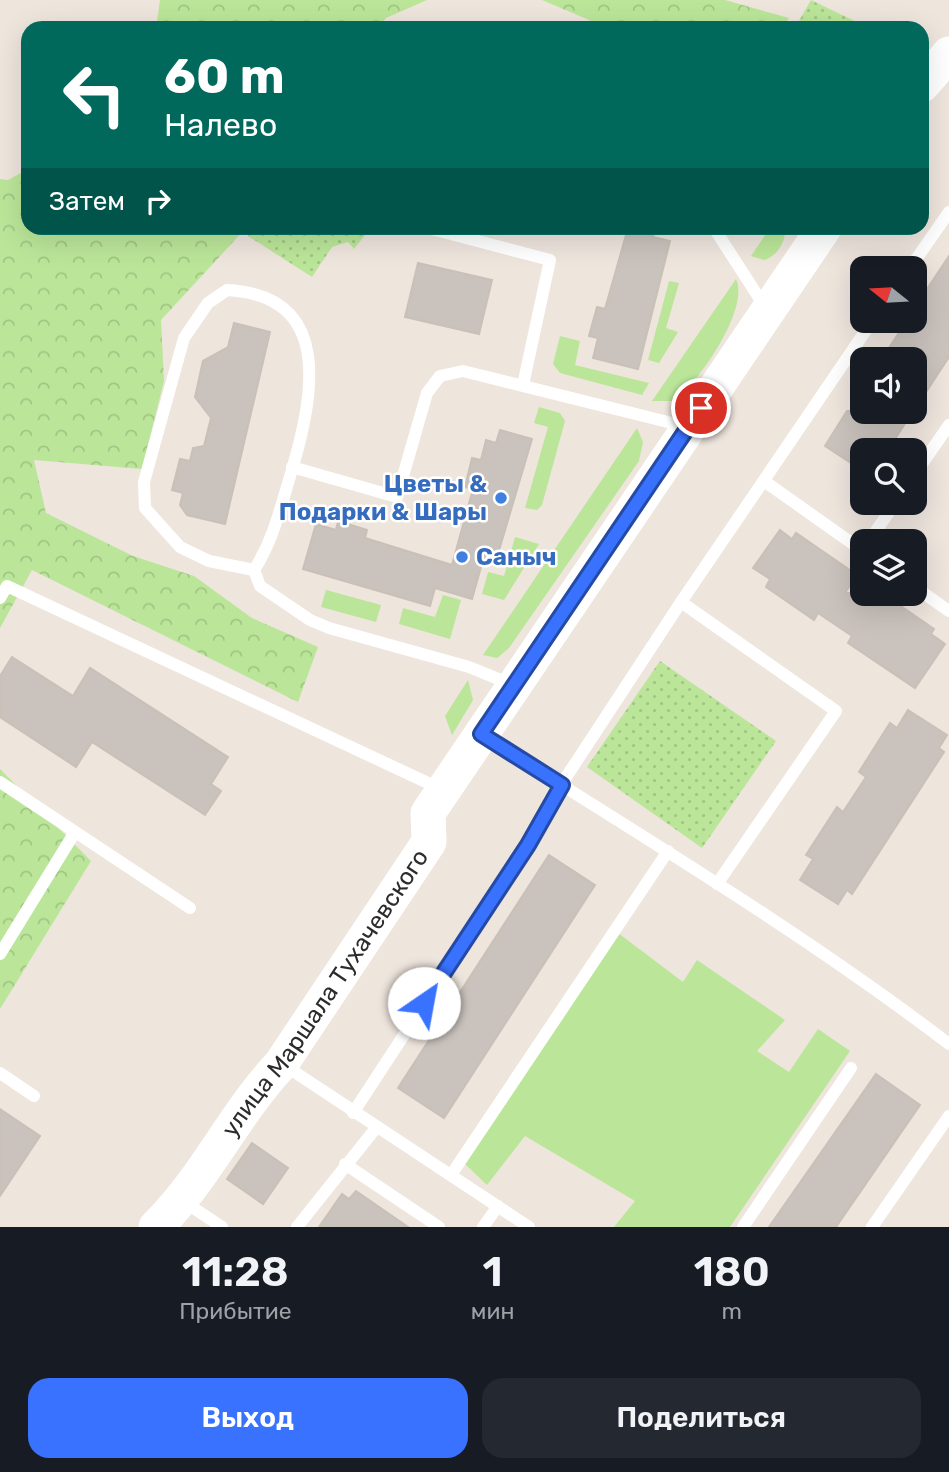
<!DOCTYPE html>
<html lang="ru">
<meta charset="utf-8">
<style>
body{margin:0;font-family:Rubik,sans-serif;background:#242831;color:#f1f3f6;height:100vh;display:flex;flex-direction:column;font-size:26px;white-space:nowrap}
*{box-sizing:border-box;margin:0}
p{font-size:23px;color:#9ea1a6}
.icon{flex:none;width:38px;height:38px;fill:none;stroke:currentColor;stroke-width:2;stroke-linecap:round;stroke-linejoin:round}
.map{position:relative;height:1227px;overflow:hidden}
.sheet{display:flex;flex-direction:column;background:#171b24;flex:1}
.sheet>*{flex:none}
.hud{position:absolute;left:21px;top:21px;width:908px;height:214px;border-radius:21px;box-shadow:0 7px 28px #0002;background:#00695c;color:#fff;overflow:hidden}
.needle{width:46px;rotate:288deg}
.controls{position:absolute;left:850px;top:256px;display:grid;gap:14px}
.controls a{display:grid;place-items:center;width:77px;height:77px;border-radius:14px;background:#171b24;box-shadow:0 7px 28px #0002;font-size:35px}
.pin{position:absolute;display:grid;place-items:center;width:60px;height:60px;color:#fff;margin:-30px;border:4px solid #fff;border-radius:50%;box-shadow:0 2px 7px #0007}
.me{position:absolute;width:77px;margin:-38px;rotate:33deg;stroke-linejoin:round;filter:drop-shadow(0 0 5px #0008)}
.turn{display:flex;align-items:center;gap:24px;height:147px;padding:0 28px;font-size:32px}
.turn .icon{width:91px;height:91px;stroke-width:2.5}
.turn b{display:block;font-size:49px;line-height:60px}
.then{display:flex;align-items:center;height:66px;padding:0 28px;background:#0003;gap:14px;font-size:26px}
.eta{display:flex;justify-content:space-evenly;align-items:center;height:119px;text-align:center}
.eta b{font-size:42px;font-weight:600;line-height:49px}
.cta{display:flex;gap:14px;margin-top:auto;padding:14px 28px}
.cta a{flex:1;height:80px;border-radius:21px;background:#3972ff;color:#fff;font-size:28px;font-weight:600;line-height:80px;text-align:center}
.cta a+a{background:#242831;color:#f1f3f6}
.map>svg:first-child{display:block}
.grass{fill:#bbe699}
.forest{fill:url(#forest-crowns)}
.park{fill:url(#park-dots)}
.building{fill:#c9c2bd;stroke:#c9c1b7;stroke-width:2}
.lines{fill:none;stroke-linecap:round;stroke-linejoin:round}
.lane{stroke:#fff;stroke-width:12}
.secondary{stroke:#fff;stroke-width:35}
.route-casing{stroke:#254aa6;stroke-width:18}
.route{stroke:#3972ff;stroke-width:12}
.shop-dot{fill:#3f7fe0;stroke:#fff;stroke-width:2.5}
.labels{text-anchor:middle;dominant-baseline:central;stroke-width:5;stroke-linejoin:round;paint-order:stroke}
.shop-label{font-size:24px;font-weight:bold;fill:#366cbe;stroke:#fff;text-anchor:end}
.street-label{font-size:24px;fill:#2c2c2c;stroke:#fff}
</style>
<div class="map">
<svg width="949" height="1227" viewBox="0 0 949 1227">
<defs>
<pattern id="forest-crowns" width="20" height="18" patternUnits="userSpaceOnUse" patternTransform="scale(1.75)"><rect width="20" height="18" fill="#bbe699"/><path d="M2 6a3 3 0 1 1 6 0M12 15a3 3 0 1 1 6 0" fill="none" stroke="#a1c584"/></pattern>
<pattern id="park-dots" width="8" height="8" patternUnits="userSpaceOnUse" patternTransform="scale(1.75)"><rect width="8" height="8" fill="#bbe699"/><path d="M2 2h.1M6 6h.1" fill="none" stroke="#a1c584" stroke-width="1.8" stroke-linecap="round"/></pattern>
</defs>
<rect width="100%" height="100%" fill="#eee5dd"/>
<g class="grass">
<path d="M770,228H785C786,242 777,256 764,260L751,256Z"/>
<path d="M736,279C750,309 698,383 674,401H652Z"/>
<path d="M669,281L679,283L666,328L678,332L659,363L648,360Z"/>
<path d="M560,336L580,341L575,365L649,383L642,395L560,373L553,364Z"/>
<path d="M539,407L560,413L565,421L542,505L537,510L525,508L548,427L534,423Z"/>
<path d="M637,428L643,442L639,461L509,648L497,658L483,655Z"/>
<path d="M515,537L539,544L504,600L482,594L488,572L504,576Z"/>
<path d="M326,590L381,605L376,622L321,607Z"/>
<path d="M443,595L461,600L450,639L399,624L403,608L435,617Z"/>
<path d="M468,680L473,700L452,735L445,716Z"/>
<path d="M618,933L683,982L697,960L785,1020L757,1051L789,1072L818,1029L850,1051L730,1227H614L635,1201L525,1136L487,1185L465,1164Z"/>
</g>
<g class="forest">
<path d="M160,0H427L386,18L378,28H156Z"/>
<path d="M542,0H725L789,18L783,28H608Z"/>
<path d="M28,169V228H246L161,320L164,381L142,469L34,460L46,513L133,556L194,576L252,618L318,647L298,702L32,570L0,628V179L8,180Z"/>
<path d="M0,769L91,861L0,1009Z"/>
</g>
<g class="park">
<path d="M811,0L865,26L795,28Z"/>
<path d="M253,228H363L365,235L354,249L348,242L332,247L312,277L248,236Z"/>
<path d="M660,661L776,741L702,848L587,767Z"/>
</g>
<g class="building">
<path d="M628,228H655L653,237L670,241L638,369L593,358L598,338L589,336L597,307L605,309Z"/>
<path d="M949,256V357L915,409V359H882L907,320H915V307Z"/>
<path d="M418,263L492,280L479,334L405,317Z"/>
<path d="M234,323L270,332L225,524L187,515L180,505L183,493L172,490L180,459L190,461L193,448L204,446L211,418L195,397L203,361L228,347Z"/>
<path d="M847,411H913L888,450H863V471L825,446Z"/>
<path d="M500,430L532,439L495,564L483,560L472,599L435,588L430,606L303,569L316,524L336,530L338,521L367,530L365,538L452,565L473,489L465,487L472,458L481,460L486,440L496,443Z"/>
<path d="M780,530L792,539L796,533L857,575L845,593H882L934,629L931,634L945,644L915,688L848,643L852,636L818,613L814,620L766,587L770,579L753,568Z"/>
<path d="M12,657L73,696L90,668L228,757L211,784L221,791L205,815L92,742L76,767L0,717V676Z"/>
<path d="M908,710L947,735L939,748L944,752L852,894L847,890L838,904L800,880L813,859L806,855L837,807L843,812L866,777L859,772L890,723L897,728Z"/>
<path d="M549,855L595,885L444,1118L398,1088Z"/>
<path d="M876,1074L920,1105L836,1227H769Z"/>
<path d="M0,1109L40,1136L0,1196Z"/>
<path d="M252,1143L288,1168L263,1204L227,1179Z"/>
<path d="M356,1191L408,1227H319L342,1194L349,1199Z"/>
</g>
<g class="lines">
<g class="lane">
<path d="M428,228L550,260L523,385"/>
<path d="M714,228L765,307"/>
<path d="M910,268L949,212"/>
<path d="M227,290C335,296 313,397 292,470C281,505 274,539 254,570L209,561L180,547L145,508L144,482L184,338L208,303Z"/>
<path d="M292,467L397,497L427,393L440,376L463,371L684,426"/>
<path d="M915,474L949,425"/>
<path d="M764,481L863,551"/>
<path d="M869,541L896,502"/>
<path d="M254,570L260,586L310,620L329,628L469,667L513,685"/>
<path d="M915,587L949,611"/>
<path d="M0,598L7,586L443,790"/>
<path d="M681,602L836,711L717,884"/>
<path d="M484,736C641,836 801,931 949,1044"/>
<path d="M0,782L190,908"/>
<path d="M0,954L75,832"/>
<path d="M284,1065L529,1227"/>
<path d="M0,1073L34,1096"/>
<path d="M353,1113L528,845L561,785L681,602L873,320"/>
<path d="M345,1164L439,1227"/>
<path d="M451,1175L668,851"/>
<path d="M183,1201L222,1227"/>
<path d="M297,1227L376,1128"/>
<path d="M483,1227L498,1206"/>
<path d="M743,1227L851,1068"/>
<path d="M872,1227L949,1116"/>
</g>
<g class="secondary">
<path d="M922,85L949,54"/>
<path id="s1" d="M156,1227C205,1179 234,1114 281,1064L429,842L428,813L824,228"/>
</g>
</g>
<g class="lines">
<g class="route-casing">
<path id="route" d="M424,1003L528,845L562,785L481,734L701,408"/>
</g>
<use href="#route" class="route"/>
</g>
<g class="shop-dot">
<circle cx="501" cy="498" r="7"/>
<circle cx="462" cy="557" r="7"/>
</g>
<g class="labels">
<g class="shop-label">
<text x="487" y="484">Цветы &amp;<tspan x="487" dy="28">Подарки &amp; Шары</tspan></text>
<text x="476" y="557" text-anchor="start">Саныч</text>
</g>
<g class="street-label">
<text stroke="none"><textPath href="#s1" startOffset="289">улица Маршала Тухачевского</textPath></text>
</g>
</g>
</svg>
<div class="controls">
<a><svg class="needle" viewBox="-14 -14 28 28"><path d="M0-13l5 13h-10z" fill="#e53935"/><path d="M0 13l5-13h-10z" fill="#9ea1a6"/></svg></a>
<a><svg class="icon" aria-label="sound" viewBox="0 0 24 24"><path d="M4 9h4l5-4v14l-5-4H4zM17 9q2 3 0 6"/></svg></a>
<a><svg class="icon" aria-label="search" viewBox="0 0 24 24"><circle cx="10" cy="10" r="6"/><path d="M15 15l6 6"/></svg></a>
<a><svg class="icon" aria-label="layers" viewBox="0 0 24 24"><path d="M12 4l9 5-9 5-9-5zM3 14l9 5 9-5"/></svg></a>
</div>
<div class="pin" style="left:701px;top:408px;background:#d93025"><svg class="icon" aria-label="arrive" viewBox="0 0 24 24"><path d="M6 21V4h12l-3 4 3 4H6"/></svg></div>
<svg class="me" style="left:424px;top:1003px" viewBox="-20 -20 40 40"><circle r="19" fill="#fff"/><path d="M0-13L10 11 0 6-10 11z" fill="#3972ff"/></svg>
<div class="hud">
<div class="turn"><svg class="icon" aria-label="left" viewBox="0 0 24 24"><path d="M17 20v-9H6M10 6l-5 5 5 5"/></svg><div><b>60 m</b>Налево</div></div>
<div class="then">Затем<svg class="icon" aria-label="right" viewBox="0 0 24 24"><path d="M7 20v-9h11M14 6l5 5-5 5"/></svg></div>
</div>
</div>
<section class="sheet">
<div class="eta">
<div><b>11:28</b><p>Прибытие</p></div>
<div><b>1</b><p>мин</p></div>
<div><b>180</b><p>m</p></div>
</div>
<div class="cta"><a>Выход</a><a>Поделиться</a></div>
</section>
